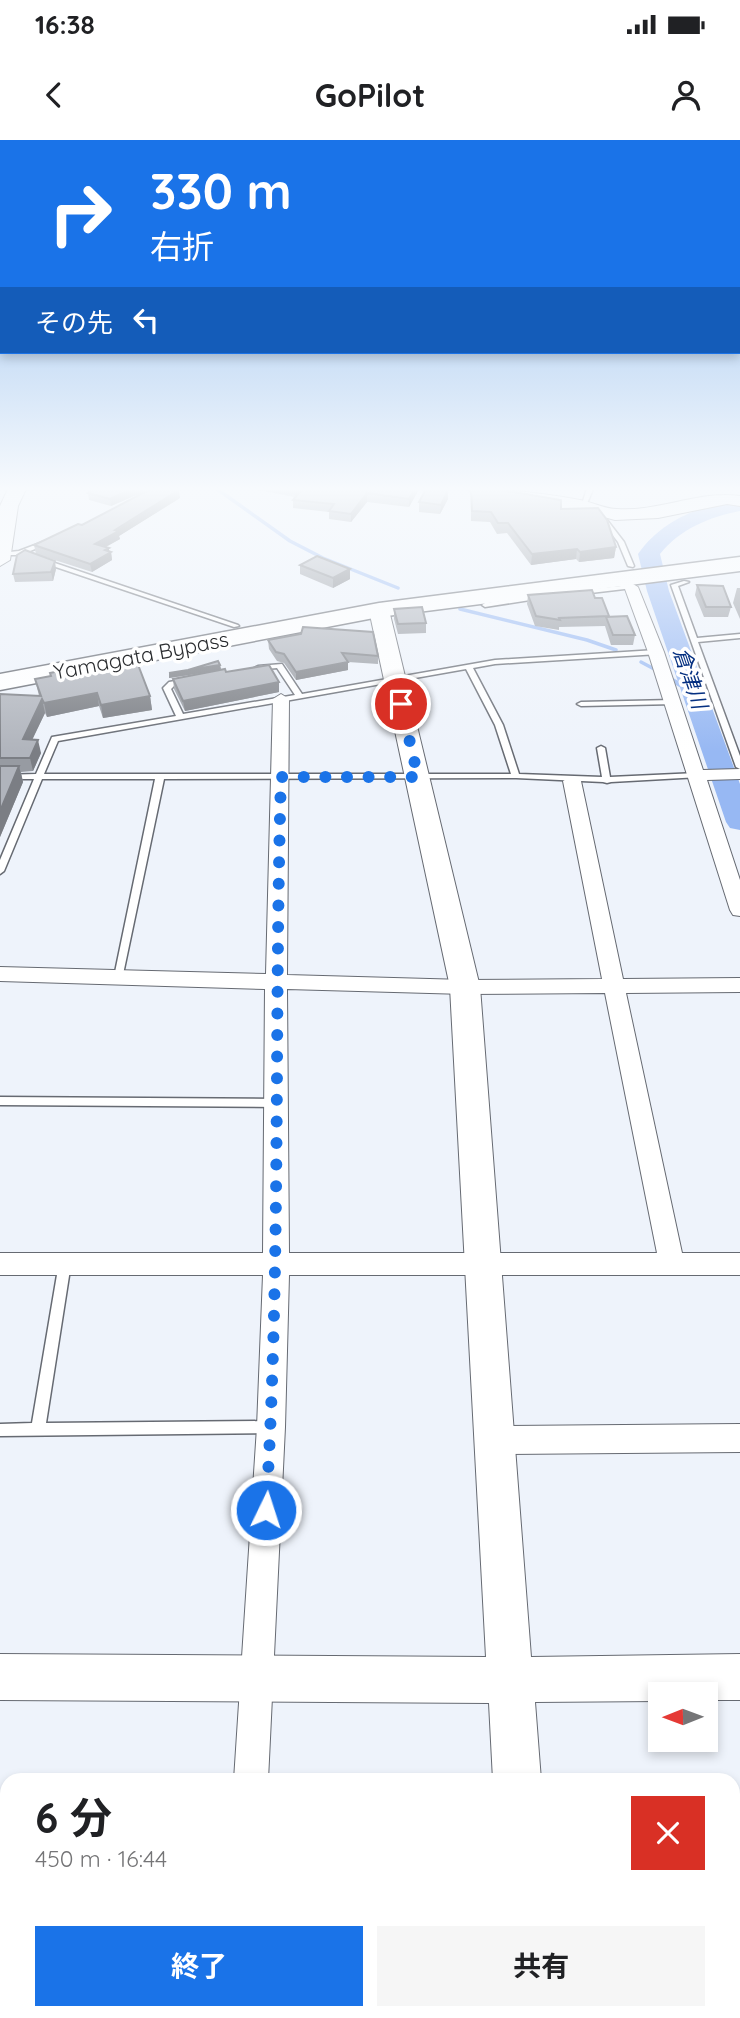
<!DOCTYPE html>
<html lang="ja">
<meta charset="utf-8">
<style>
body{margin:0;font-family:Quicksand,"Noto Sans JP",sans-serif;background:#f6f6f6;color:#202124;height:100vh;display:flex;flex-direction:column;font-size:26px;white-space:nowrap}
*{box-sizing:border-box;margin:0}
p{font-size:23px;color:#757577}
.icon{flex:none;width:38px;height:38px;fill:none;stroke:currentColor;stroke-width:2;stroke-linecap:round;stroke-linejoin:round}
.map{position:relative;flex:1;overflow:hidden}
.side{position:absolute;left:0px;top:1633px;width:740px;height:247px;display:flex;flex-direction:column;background:#fff;border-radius:21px 21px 0 0;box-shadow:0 4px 10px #0003}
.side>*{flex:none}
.hud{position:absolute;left:0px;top:0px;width:740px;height:214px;box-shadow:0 4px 10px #0003;background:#1a73e8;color:#fff;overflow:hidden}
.needle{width:46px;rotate:269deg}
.controls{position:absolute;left:648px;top:1542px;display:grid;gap:14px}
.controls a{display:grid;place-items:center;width:70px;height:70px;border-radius:0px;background:#fff;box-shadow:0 4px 10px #0003;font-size:35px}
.pin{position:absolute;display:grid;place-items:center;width:60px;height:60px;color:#fff;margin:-30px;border:4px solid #fff;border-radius:50%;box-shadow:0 2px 7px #0007}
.me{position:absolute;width:77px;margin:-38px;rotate:4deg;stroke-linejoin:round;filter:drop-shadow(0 0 5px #0008)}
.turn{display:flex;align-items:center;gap:24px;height:147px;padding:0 35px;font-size:32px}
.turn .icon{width:91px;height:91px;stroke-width:2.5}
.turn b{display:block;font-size:49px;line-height:60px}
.then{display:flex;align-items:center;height:66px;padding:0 35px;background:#0003;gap:14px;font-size:26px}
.round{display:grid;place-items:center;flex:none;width:74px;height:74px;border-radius:0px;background:#f6f6f6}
.overview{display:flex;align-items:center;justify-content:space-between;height:119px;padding:0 35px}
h1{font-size:42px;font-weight:700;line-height:52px}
.action{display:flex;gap:14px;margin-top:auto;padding:14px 35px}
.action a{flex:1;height:80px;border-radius:0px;background:#1a73e8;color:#fff;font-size:28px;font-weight:700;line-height:80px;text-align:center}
.action a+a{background:#f6f6f6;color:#202124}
.status{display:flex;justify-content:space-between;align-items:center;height:49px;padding:0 35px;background:#fff;direction:ltr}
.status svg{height:19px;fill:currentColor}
header{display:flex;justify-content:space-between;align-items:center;height:91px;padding:0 35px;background:#fff;font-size:32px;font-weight:700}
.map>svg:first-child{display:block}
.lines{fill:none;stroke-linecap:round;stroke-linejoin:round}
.stream-far1{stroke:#97b8f3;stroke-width:3.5}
.stream{stroke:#97b8f3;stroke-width:4.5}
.river{fill:#97b8f3;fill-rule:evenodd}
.lane-casing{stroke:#666a72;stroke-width:3}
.street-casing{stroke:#666a72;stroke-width:2}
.secondary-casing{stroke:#666a72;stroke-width:2}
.highway-casing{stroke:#666a72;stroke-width:3}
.lane{fill:#fff;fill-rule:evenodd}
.street{fill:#fff;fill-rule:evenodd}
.secondary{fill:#fff;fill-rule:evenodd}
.highway{fill:#fff;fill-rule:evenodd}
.wall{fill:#979ba2}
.shaded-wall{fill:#7b7e84}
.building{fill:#b0b4bc;stroke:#7b7e84;stroke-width:2}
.route{stroke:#1a73e8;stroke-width:12;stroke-dasharray:0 21.6}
.labels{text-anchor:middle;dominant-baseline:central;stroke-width:7;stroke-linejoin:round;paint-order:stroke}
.far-street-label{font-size:21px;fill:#2b2d30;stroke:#fff}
.far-water-label{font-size:21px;font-style:italic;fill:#053081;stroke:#fff}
</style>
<div class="status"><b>16:38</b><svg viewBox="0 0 49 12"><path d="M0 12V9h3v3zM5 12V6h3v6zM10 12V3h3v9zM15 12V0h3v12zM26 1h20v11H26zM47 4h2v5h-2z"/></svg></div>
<header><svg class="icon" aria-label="back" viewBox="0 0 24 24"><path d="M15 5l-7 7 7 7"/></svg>GoPilot<svg class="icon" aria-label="person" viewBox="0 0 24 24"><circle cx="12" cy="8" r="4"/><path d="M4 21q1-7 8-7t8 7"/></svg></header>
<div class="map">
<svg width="740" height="1878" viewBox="0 0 740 1878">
<rect width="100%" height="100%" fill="#eef3fb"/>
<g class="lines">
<g class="stream-far1">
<path d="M217,349L290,401L323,418L398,448"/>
<path d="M460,469L587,500L616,510"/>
<path d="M641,522L658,531"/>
</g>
<path class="stream" d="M667,537L694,553"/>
<path class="river" d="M740,359V371C709,377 680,389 660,414L669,451L740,644V690L730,688L726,682L647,451L638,414C663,379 700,366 740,359Z"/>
<g class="lane-casing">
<g id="lane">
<path d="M587,349H593L586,366L581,367Z"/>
<path d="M600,376H604L624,402L634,426L633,427L628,426L618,402L599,377Z"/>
<path d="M48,400L50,401V403L20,415H0V413L19,411Z"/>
<path d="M43,419L238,485L239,486L234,487L41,422L40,421Z"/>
<path d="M684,441L689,442L678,446L697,498L740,494V498L698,502L740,616V629L736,627L671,445Z"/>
<path d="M631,445L633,446V448L582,454L579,452L582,450Z"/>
<path d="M541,455L544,457L543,458L485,467L482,465L485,463Z"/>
<path d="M656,510H659V514L495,524L473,528L503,585L519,634L602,637L597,608L601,606L605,608L610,637L697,633L701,635L700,637L611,642L607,643L603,642L516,638L164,639L122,839H116L114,837L155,639H42L4,731L0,734V720L34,639H0V635L36,634L52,597L176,576L163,548L169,542L187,539L191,541L174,546L171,549L183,574L295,555L277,528L255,530L254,528L258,526L282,524L302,554L495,520ZM466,529L495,585L511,634H44L58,601Z"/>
<path d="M673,560H676V564L581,566L577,564L581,562Z"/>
<path d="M0,957L277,959L281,960L282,963L281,966L277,967L0,965Z"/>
<path d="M65,1118L69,1119L71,1123L46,1283L268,1281L273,1283L275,1287L273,1291L268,1293L0,1296V1284L32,1283L59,1123L61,1119Z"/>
</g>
</g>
<g class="street-casing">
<g id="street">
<path d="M618,435L638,447L664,512L703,630L740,629V639L707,640L740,740V776L733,775L730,770L648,512L625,449L611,439Z"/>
<path d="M281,554L289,559L287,835L465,840L602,839L563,641L572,636L581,641L623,839L740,838V852L626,853L682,1113H740V1135H289L285,1287L268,1640H234L257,1287L263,1135H0V1113H263L265,849L0,841V827L266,834L273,559ZM287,849L465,854L605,853L657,1113H289Z"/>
<path d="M740,1284V1312L494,1314L484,1310L480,1300L484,1290L494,1286Z"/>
<rect x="733" y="1833" width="7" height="38"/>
<path d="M0,1847H7V1872H24L21,1878H0Z"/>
<rect x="224" y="1872" width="38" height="6"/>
</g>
</g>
<g class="secondary-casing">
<g id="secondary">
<path d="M8,349H26L18,366L10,420L0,426V366Z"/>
<path d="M467,349C506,349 542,353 580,360C592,362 605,369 617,369C658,372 701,350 740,356V366L727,364L658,378L615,380L581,371L476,354Z"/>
<path d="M379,464L386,466L389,470L480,847L531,1517L740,1514V1560H705V1554H660V1561L535,1562L541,1640H493L489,1563L0,1560V1514L486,1517L450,847L369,470L372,466Z"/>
<rect x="508" y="1872" width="54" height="6"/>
</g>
</g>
<g class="highway-casing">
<path id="highway" d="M740,417V431L379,477L0,550V534L379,463Z"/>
</g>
<use href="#lane" class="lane"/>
<use href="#street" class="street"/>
<use href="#secondary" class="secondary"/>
<use href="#highway" class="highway"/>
</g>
<g class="wall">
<path d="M150,349L111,366L89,360L88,353Z"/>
<path d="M252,349H418V351L409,367L367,362L351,382L329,379V372L293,368V360L295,357Z"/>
<path d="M471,349L561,369L616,407L614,418L579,422L576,419L531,425L507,393L497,394L490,382L471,381Z"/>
<path d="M180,358L119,396L120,399L106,407L111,412L112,420L92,432L36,414L34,405Z"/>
<path d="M448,359L440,374L419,372V362Z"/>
<path d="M300,425L350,439L333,448L300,434Z"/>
<path d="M56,429L53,441L15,442L13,434Z"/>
<path d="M697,445L731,467L728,477H704L695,455Z"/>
<path d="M737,448H740V479L733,463Z"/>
<path d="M528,455L595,458L609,477L635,495L633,505H611L605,486L559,487V490L535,486L527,464Z"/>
<path d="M394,469L426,483V493L398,494L394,479Z"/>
<path d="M268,500L378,516V524L348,522V530L296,540L284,523L277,521L269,509Z"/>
<path d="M220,525L221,529L226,532L279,552L185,571L174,549L173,539L210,532L169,538V533Z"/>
<path d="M70,533L150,556L152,570L103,578L99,566L47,577L45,573L32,599L41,613L33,631L21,632L23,642L0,697V554L39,556L35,539Z"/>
</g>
<g class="shaded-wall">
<path d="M133,349H150L111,366L110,359Z"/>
<path d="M415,349H418V351L409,367V359Z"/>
<path d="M179,350L180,358L119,396L120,399L96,412L95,404Z"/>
<path d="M448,350V359L440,374L441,365Z"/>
<path d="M367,353V362L351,382V374Z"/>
<path d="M616,407L614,418L579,422L580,412Z"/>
<path d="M109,408V413L111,412L112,420L92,432L90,424Z"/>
<path d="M577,409L576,419L531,425L532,414Z"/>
<path d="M55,421L56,429L53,441L51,432Z"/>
<path d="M350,429V439L333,448V438Z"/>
<path d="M348,522V530L296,540V532Z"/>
<path d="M220,525L221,530L169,538V533Z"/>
<path d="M279,542V552L185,571L183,561Z"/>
<path d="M97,553L99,566L47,577L44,563Z"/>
<path d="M150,556L152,570L103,578L101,565Z"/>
<path d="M42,559L45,573L26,613L23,599Z"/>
<path d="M38,600L41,613L33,631L30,618Z"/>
<path d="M19,626L23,642L0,697V671Z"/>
</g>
<g class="building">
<path d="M94,349H133L110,359L88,353Z"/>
<path d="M152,349L179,350L115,390L119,391L95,404L109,408L105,410L111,412L90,424L34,405L78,384L82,385L143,353Z"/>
<path d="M297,349H415L409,359L367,353L351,374L329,371L334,364L293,360L301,350Z"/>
<path d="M426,349H442L448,350L441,365L419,362Z"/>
<path d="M471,349H496L561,360V369L598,368L607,380L616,407L580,412L577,409L532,414L508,383H498L491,372L472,371Z"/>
<path d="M25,410L55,421L51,432L13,434L17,415Z"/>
<path d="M317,416L350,429L333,438L300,425Z"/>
<path d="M697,445L723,446L731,467H706Z"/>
<path d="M592,450L595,458H602L609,476L559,478L560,480L536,476L528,455Z"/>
<path d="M422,467L426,483L398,484L394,469Z"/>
<path d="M627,476L635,495H613L606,477Z"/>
<path d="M303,487L373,492L378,516L342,513L348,522L296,532L284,514L276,512L268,500L301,494Z"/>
<path d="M218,521L220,525L169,533L188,530Z"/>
<path d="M137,522L150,556L101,565L97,553L44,563L42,559L23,599L38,600L30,618H0V554L41,556L35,539L51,536L50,533L69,529L70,533Z"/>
<path d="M269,525L279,542L183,561L173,539L225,529L226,532Z"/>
<path d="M0,626H19L0,671Z"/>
</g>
<linearGradient id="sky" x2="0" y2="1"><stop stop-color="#87b6ec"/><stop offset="0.57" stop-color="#f7fafd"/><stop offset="1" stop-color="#f7fafd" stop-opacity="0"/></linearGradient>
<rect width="740" height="612" fill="url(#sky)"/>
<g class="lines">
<path class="route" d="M266,1370C281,1126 274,881 281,637H418L401,564"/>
</g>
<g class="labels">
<g class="far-street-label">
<text transform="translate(141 515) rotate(-11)">Yamagata Bypass</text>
</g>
<g class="far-water-label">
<text transform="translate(691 538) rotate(71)">倉津川</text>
</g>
</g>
</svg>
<div class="controls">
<a><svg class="needle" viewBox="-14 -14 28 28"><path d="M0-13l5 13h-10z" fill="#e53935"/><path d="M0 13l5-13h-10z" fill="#757577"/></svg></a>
</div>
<div class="pin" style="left:401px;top:564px;background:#d93025"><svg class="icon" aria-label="arrive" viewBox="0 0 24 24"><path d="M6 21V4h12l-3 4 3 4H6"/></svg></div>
<svg class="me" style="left:266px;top:1370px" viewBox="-20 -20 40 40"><circle r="17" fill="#1a73e8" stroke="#fff" stroke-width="3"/><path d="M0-11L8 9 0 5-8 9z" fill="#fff"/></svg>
<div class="hud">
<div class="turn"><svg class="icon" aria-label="right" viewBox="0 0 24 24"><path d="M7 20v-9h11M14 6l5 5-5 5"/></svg><div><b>330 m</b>右折</div></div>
<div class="then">その先<svg class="icon" aria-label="left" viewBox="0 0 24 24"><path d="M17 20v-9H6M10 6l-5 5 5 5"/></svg></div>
</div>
<section class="side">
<div class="overview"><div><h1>6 分</h1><p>450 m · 16:44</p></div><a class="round" style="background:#d93025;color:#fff"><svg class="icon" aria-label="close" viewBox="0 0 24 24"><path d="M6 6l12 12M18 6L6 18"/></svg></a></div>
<div class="action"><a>終了</a><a>共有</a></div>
</section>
</div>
